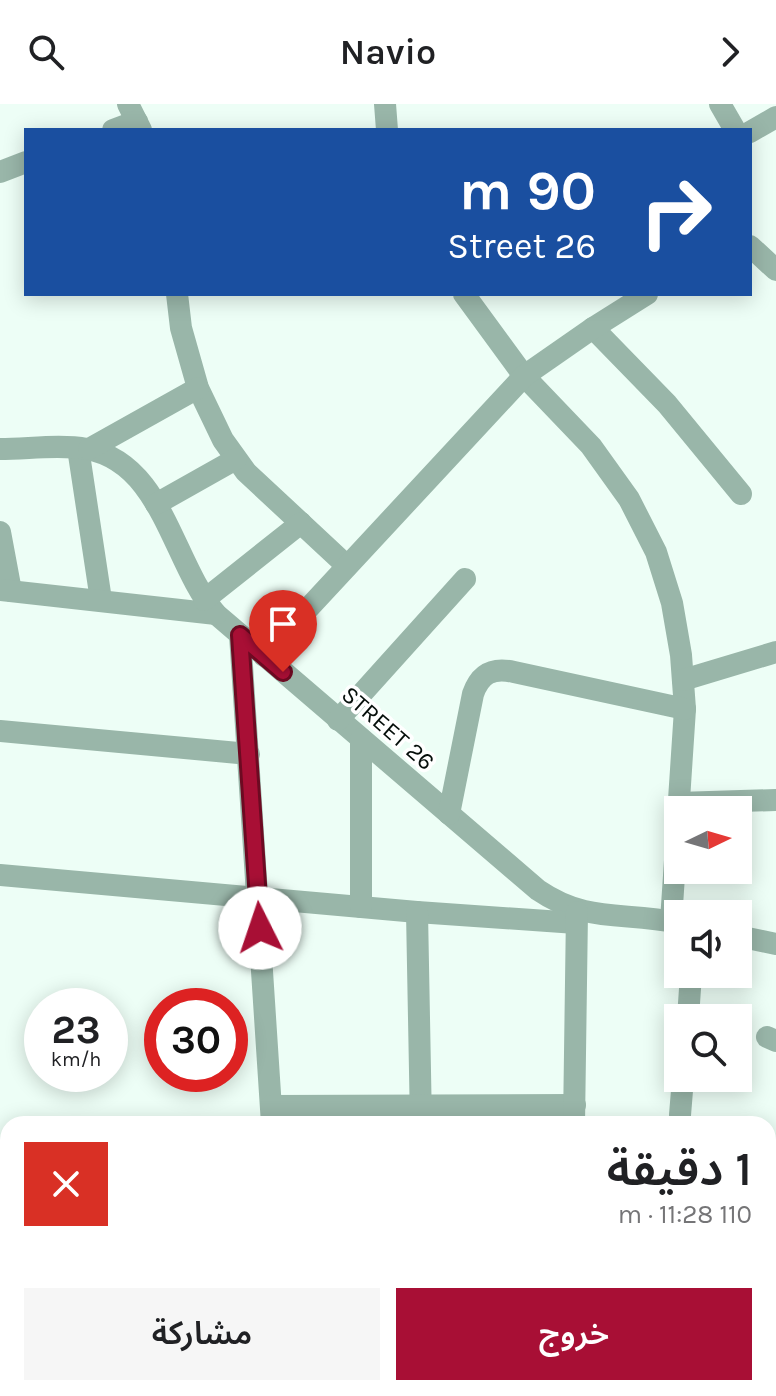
<!DOCTYPE html>
<html lang="ar">
<meta charset="utf-8">
<style>
body{margin:0;font-family:Karla,"Noto Sans Arabic",sans-serif;background:#f6f6f6;color:#202124;direction:rtl;height:100vh;display:flex;flex-direction:column;font-size:30px;white-space:nowrap}
*{box-sizing:border-box;margin:0}
p{font-size:26px;color:#757577}
.icon{flex:none;width:44px;height:44px;fill:none;stroke:currentColor;stroke-width:2;stroke-linecap:round;stroke-linejoin:round}
.map{position:relative;flex:1;overflow:hidden;direction:ltr}
.drawer{position:absolute;left:0px;top:1012px;width:776px;height:280px;display:flex;flex-direction:column;background:#fff;border-radius:24px 24px 0 0;box-shadow:0 4px 20px #0003;direction:rtl}
.drawer>*{flex:none}
.banner{position:absolute;left:24px;top:24px;width:728px;height:168px;border-radius:0px;box-shadow:0 4px 20px #0003;direction:rtl;background:#1a4fa0;color:#fff;overflow:hidden}
.needle{width:52px;rotate:85deg}
.controls{position:absolute;left:664px;top:692px;display:grid;gap:16px}
.controls a{display:grid;place-items:center;width:88px;height:88px;border-radius:0px;background:#fff;box-shadow:0 4px 20px #0003;font-size:40px}
.speed{position:absolute;left:24px;top:884px;display:flex;gap:16px;font-size:40px;font-weight:700;text-align:center}
.speed>*{display:grid;place-content:center;width:104px;height:104px;border-radius:50%;background:#fff;box-shadow:0 4px 20px #0003;line-height:1}
.speed small{font-size:20px;font-weight:400}
.speed .limit{border:12px solid #d22;background:#fff;color:#111}
.pin{position:absolute;display:grid;place-items:center;width:68px;height:68px;color:#fff;margin:-82px -34px;border-radius:50% 50% 50% 0;rotate:-45deg;box-shadow:0 0 8px #0007}
.pin .icon{rotate:45deg}
.me{position:absolute;width:88px;margin:-44px;rotate:356deg;stroke-linejoin:round;filter:drop-shadow(0 0 6px #0008)}
.turn{display:flex;align-items:center;gap:28px;height:168px;padding:0 24px;font-size:36px}
.turn .icon{width:104px;height:104px;stroke-width:2.5}
.turn b{display:block;font-size:56px;line-height:68px}
.round{display:grid;place-items:center;flex:none;width:84px;height:84px;border-radius:0px;background:#f6f6f6}
.head{display:flex;align-items:center;justify-content:space-between;height:136px;padding:0 24px}
h1{font-size:48px;font-weight:600;line-height:60px}
.button{display:flex;gap:16px;margin-top:auto;padding:16px 24px}
.button a{flex:1;height:92px;border-radius:0px;background:#a80f35;color:#fff;font-size:32px;font-weight:600;line-height:92px;text-align:center}
.button a+a{background:#f6f6f6;color:#202124}
header{display:flex;justify-content:space-between;align-items:center;height:104px;padding:0 24px;background:#fff;font-size:36px;font-weight:600}
.map>svg:first-child{display:block}
.lines{fill:none;stroke-linecap:round;stroke-linejoin:round}
.street{stroke:#99b6a9;stroke-width:22}
.route-casing{stroke:#6d0a22;stroke-width:20}
.route{stroke:#a80f35;stroke-width:14}
.labels{text-anchor:middle;dominant-baseline:central;stroke-width:7;stroke-linejoin:round;paint-order:stroke}
.street-label{font-size:24px;fill:#050e0a;stroke:#fff}
</style>
<header><svg class="icon" aria-label="forward" viewBox="0 0 24 24"><path d="M9 5l7 7-7 7"/></svg>Navio<svg class="icon" aria-label="search" viewBox="0 0 24 24"><circle cx="10" cy="10" r="6"/><path d="M15 15l6 6"/></svg></header>
<div class="map">
<svg width="776" height="1292" viewBox="0 0 776 1292">
<rect width="100%" height="100%" fill="#edfef6"/>
<g class="lines">
<g class="street">
<path d="M128,0L141,26"/>
<path d="M385,0L387,26"/>
<path d="M720,0L735,26"/>
<path d="M113,26L137,17"/>
<path d="M750,28L776,13"/>
<path d="M0,68L26,58"/>
<path d="M750,142L776,166"/>
<path d="M177,190L181,224L198,284L223,336L246,368L347,462"/>
<path d="M464,190L524,272L591,342L629,395L656,448L672,499L681,551L685,605L671,817"/>
<path d="M593,224L667,300L741,390"/>
<path d="M78,344L101,496"/>
<path d="M0,345C28,345 60,340 87,345C163,359 172,458 216,510L538,786C588,820 624,807 678,819"/>
<path d="M89,345L198,284"/>
<path d="M156,400L236,355"/>
<path d="M0,428L11,487"/>
<path d="M0,486L216,510"/>
<path d="M204,496L301,419"/>
<path d="M240,531L272,1020"/>
<path d="M264,552L524,272L593,224L647,190"/>
<path d="M683,576L776,548"/>
<path d="M338,616L465,475"/>
<path d="M0,627L249,650"/>
<path d="M678,699L776,696"/>
<path d="M449,710L473,590C480,570 492,563 514,568L685,605"/>
<path d="M0,771L417,808L576,819"/>
<path d="M361,803V635"/>
<path d="M417,808L421,1020"/>
<path d="M738,832L776,840"/>
<path d="M688,914L691,870"/>
<path d="M767,933L776,937"/>
<path d="M271,1002L575,1001"/>
<path d="M680,1011L683,974"/>
<path d="M574,1020L577,808"/>
<path d="M768,1069L771,1055"/>
<path d="M287,1284L288,1292"/>
<path d="M738,1284L776,1290"/>
<path d="M541,1292L542,1284"/>
<path d="M714,1292L716,1284"/>
</g>
</g>
<g class="lines">
<g class="route-casing">
<path id="route" d="M260,824L240,531L283,568"/>
</g>
<use href="#route" class="route"/>
</g>
<g class="labels">
<g class="street-label">
<text transform="translate(388 624) rotate(41)">STREET 26</text>
</g>
</g>
</svg>
<div class="controls">
<a><svg class="needle" viewBox="-14 -14 28 28"><path d="M0-13l5 13h-10z" fill="#e53935"/><path d="M0 13l5-13h-10z" fill="#757577"/></svg></a>
<a><svg class="icon" aria-label="sound" viewBox="0 0 24 24"><path d="M4 9h4l5-4v14l-5-4H4zM17 9q2 3 0 6"/></svg></a>
<a><svg class="icon" aria-label="search" viewBox="0 0 24 24"><circle cx="10" cy="10" r="6"/><path d="M15 15l6 6"/></svg></a>
</div>
<div class="speed"><div>23<small>km/h</small></div><div class="limit">30</div></div>
<div class="pin" style="left:283px;top:568px;background:#d93025"><svg class="icon" aria-label="arrive" viewBox="0 0 24 24"><path d="M6 21V4h12l-3 4 3 4H6"/></svg></div>
<svg class="me" style="left:260px;top:824px" viewBox="-20 -20 40 40"><circle r="19" fill="#fff"/><path d="M0-13L10 11 0 6-10 11z" fill="#a80f35"/></svg>
<div class="banner">
<div class="turn"><svg class="icon" aria-label="right" viewBox="0 0 24 24"><path d="M7 20v-9h11M14 6l5 5-5 5"/></svg><div><b>90 m</b>Street 26</div></div>
</div>
<section class="drawer">
<div class="head"><div><h1>1 دقيقة</h1><p>110 m · 11:28</p></div><a class="round" style="background:#d93025;color:#fff"><svg class="icon" aria-label="close" viewBox="0 0 24 24"><path d="M6 6l12 12M18 6L6 18"/></svg></a></div>
<div class="button"><a>خروج</a><a>مشاركة</a></div>
</section>
</div>
